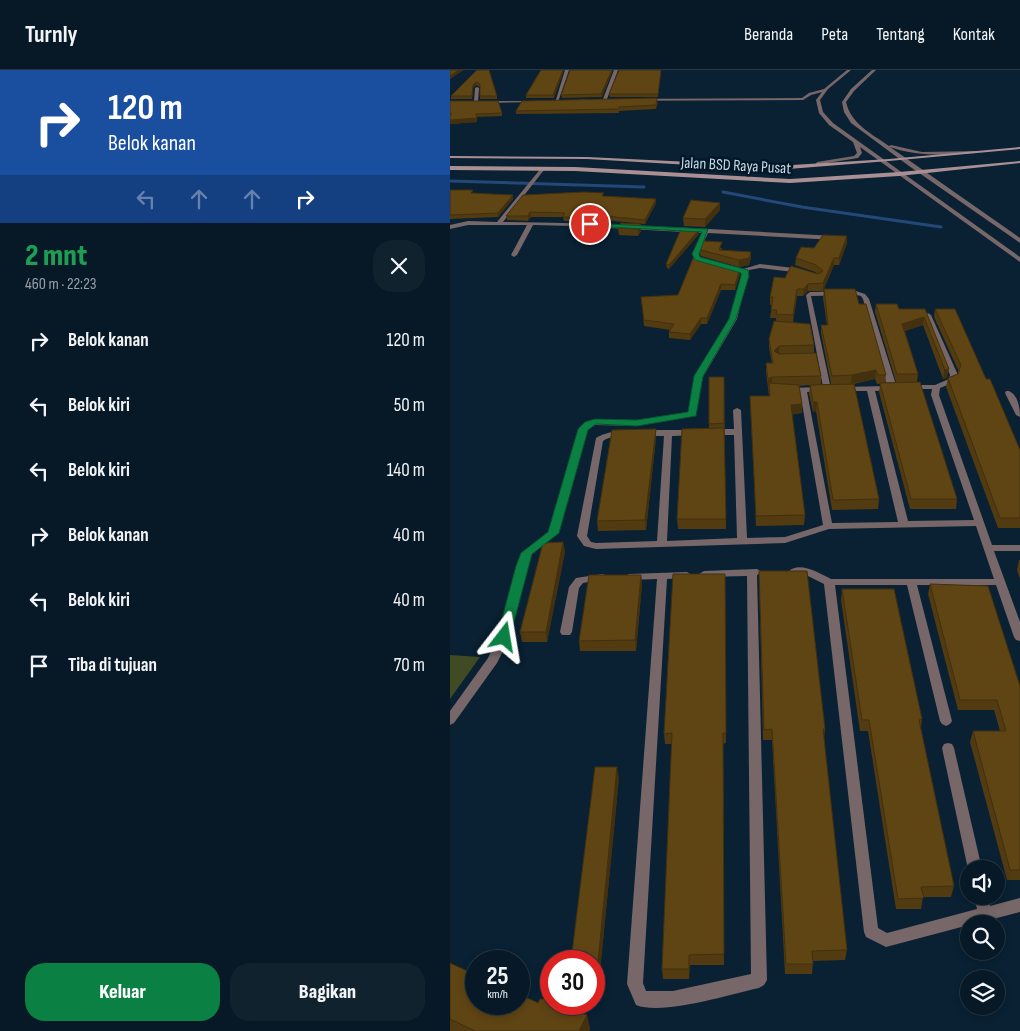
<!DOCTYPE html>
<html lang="id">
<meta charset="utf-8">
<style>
body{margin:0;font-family:"Sofia Sans Condensed",sans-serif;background:#10222e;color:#f1f3f6;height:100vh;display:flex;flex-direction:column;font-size:19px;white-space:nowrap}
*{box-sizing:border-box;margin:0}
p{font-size:16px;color:#98a0a7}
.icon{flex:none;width:28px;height:28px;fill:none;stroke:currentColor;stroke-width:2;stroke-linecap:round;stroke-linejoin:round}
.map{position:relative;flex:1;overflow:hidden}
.side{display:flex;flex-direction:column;background:#071926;width:450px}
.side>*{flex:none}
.banner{background:#1a4fa0;color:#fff;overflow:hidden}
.buttons{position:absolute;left:510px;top:790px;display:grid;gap:10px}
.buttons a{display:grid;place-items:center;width:45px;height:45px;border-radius:50%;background:#071926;box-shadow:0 2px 8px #0003,0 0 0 1px #283843;font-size:25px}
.speed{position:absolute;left:15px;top:880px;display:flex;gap:10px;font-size:25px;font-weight:700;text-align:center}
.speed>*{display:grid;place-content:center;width:65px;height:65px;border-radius:50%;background:#071926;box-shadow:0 2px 8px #0003,0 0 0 1px #283843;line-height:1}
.speed small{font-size:12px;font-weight:400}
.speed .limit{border:8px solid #d22;background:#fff;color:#111}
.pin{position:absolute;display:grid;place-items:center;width:42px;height:42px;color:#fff;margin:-21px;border:2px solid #fff;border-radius:50%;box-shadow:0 1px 5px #0007}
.me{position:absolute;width:55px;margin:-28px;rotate:14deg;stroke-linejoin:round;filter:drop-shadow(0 0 4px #0008)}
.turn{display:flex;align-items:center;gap:18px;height:105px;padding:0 25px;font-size:22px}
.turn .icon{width:65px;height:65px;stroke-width:2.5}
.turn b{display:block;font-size:35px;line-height:42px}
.lanes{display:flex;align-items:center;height:48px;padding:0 25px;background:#0003;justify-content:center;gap:25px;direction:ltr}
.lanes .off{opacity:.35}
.round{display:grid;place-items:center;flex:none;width:52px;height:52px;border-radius:20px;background:#10222e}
.overview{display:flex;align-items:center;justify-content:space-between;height:85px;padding:0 25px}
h1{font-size:30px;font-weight:800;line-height:38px;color:#1e9e55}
.primary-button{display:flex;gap:10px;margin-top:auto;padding:10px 25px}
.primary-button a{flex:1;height:58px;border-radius:20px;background:#0b8043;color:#fff;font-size:20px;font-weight:800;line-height:58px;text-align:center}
.primary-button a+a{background:#10222e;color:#f1f3f6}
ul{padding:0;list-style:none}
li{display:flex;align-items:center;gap:15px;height:65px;padding:0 25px}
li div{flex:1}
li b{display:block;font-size:19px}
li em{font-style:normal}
header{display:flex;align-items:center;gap:30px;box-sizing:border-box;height:70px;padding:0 25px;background:#071926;border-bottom:1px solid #283843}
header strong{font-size:24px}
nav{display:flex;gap:28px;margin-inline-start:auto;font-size:18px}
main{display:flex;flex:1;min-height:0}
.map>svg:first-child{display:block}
.green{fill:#404a23}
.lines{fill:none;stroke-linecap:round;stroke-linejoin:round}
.stream{stroke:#244878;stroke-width:3}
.minor{fill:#776769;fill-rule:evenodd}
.secondary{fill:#aa9094;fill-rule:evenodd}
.wall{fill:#523a11}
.shaded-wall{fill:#42300e}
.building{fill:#5f4414;stroke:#42300e}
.route{fill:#0b8043;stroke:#07532c}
.labels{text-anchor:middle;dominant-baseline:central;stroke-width:5;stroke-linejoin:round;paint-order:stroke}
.far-street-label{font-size:16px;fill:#ccdae6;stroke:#011829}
</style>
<header>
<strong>Turnly</strong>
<nav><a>Beranda</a><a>Peta</a><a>Tentang</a><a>Kontak</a></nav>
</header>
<main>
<section class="side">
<div class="banner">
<div class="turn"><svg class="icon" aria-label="right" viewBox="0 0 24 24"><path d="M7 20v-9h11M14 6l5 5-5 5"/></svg><div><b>120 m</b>Belok kanan</div></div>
<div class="lanes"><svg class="icon off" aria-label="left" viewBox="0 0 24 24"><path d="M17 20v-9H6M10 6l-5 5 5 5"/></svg><svg class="icon off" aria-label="ahead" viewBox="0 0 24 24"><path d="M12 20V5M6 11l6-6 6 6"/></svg><svg class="icon off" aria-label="ahead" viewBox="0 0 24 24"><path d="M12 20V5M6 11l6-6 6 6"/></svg><svg class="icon" aria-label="right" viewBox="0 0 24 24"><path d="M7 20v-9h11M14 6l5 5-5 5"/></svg></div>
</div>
<div class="overview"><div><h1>2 mnt</h1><p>460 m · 22:23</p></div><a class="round"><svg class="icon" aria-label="close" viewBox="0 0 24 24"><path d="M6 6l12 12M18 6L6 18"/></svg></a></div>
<ul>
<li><svg class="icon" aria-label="right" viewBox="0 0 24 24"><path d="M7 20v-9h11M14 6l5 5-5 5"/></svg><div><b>Belok kanan</b></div><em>120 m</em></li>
<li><svg class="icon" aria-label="left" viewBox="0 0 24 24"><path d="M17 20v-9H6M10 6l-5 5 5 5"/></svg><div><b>Belok kiri</b></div><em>50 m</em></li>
<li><svg class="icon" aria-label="left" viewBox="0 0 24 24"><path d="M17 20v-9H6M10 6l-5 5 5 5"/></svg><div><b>Belok kiri</b></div><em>140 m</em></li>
<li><svg class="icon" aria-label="right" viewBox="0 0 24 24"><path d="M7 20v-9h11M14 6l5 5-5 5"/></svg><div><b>Belok kanan</b></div><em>40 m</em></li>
<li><svg class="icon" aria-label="left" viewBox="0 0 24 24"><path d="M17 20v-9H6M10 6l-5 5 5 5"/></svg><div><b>Belok kiri</b></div><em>40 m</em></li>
<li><svg class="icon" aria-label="arrive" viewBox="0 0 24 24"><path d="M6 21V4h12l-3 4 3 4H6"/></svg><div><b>Tiba di tujuan</b></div><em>70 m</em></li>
</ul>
<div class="primary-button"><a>Keluar</a><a>Bagikan</a></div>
</section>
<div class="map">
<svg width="570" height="961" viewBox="0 0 570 961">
<rect width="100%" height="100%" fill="#092133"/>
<path class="green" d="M0,585L30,587L0,629Z"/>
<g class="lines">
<g class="stream">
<path d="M0,111L194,117"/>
<path d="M273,122L352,137L491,157"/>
</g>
<g class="minor">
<path d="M115,0H119L108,32L105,33Z"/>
<path d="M164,0H168L157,29L352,28L359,23L374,19L397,0H401L378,19L370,30L373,42L383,53L570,187V192L410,77L412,83L408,88L365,95L367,92L404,86L407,83L403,72L379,55L369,43L366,30L372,22L361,25L353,30L130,31L131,29H153Z"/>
<path d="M422,0H426L404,21L396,32C401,54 422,64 439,76L441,75L472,82L528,81L526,83C497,85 468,87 440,77L570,168V173L459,96L401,53L394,42L392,32L401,19Z"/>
<path d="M27,17L29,18L28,32L26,33L24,32L25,18Z"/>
<path d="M36,31H84L86,32L35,33Z"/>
<path d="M92,97L94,100L53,152C164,153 274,160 385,166L388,168L385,170L258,163L248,184L250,188L260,191L261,192L258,194L245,190L242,184L252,163L124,156L83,155L67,185L64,187L61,185L77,155H18L0,159V155L18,151L47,152Z"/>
<path d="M310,194L352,199L355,201L352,203L310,198L299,200L287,249L253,307L245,346L187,356L145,355L141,356L137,360L108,463L81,485L77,495L60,567L47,593L4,653L0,655V641L38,588L48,567L67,495L72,483L99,462L129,359L135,352L145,349L187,350L238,342L245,307L279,249L293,199Z"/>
<path d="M406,221L415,224L419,229L447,318L443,320L425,321L458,451L524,450L481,325L482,319H460L456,317L460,315H485L499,309L500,305L475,245L478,243L481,245L508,305L505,312L490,318L489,325L542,475H570V481H544L570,552V571L566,570L564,567L546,515H467L502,651L500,654L496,656L492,654L490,651L457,515H385L428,858L437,863L527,839L524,826H538L540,836L570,828V842L524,854H519V855L436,877L416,867L414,862L374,514L356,505L344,504L339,501C349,491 370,503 381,509H544L526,456L379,459L335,473L146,479L134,476L127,466L146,368C153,363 170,359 177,364C171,369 160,365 153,371L137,466L141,472L146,473L207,471L214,366H192L188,363L192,360H245L249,363L248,365L222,366L217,471L287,468L284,365H262L258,362L262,359H284L283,340L287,338L291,340L297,468L335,467L373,455L350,322H338L334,320L338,318L373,317L356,225L360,222ZM406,225L411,226L413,229L437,316L393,317L389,319L393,321H417L448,452L382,453L357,322L377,321L381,319L361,226Z"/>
<path d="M556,321H559C568,325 570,338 570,347L566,345L555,323Z"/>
<path d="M307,499L312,502L307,505L317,910L314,915L309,918C280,924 213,946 186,935L177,914L207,509L179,510L174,507L179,504L237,502L242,505L237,508L217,509L193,913L196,921H223L301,904L297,506L254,507L249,504L254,501Z"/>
<path d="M152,504L156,505L157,507L156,509L133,513L129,518L122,562L120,565H112L110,562L119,517L126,508Z"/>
<path d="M498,673L502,674L504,678L532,799H519V801L518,799L492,678L494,674Z"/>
</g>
<g class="secondary">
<path d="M570,77V79L439,91L326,100L137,89L0,88V86L137,87L326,96L439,89Z"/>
<path d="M570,91V93L449,106L340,113L125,101L0,100V96L125,97L340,109L449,102Z"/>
</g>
</g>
<g class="wall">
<path d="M27,0L47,26V29H30V17L26,15L23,18L22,29H1V26Z"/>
<path d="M114,0L104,28H76V25Z"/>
<path d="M163,0L152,27L112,28L111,25Z"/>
<path d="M169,0H211L208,27H160L159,24Z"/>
<path d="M0,31L52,43V46L26,47L27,52L0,54Z"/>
<path d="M208,32L206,39L169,41V43L66,44V41Z"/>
<path d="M0,120L24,123L63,129L48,147L0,149Z"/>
<path d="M154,126L206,129V133L195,154L134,148L132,152L114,151L113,147H81L78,151L57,150L56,146Z"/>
<path d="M270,140L255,157L234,156L233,148Z"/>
<path d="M191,154V161L188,166L169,165L168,158Z"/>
<path d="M249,164L219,199L217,198L216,194Z"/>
<path d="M397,166V173L389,195H384L373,221H358L353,226H347L343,252L364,275V283L371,306V314H381L371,263V255H377L373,228L374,219L409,234L436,305L435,313L446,312L425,242L426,234L449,239H475L497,308L493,309L473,255L455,261L468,304L467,312L507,429L506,439H460L429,322L430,314H427L425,309L404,314L429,429L428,439L382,440L366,341L363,342L359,324L360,315L349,316L352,343L342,344L355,445L354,455L306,456L300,326H319L316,302V293H322L319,278V269L326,251V248H320L322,235H320V227L335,208L368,204L365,202L345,195L346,188L364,178Z"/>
<path d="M250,177L272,178L271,180L301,182V188L299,195L289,197L251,186L250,184Z"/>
<path d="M290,199V204L285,220H271L257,254H251L240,270L219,268V262L220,260L194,256L191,227L228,225Z"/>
<path d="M485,239L536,309L570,380V458H548L496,317L498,308L508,304L509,302L484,247Z"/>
<path d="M259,307H274L276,459H228L227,449L259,358Z"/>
<path d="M206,368L196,460L148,461L147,451Z"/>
<path d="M113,472L115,482L97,572H72L70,562Z"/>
<path d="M569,490H570V509L567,500Z"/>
<path d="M309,501L375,659L374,669L397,880L395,890L363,891L362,904H335L322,670H313Z"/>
<path d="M275,504L276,673L273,674L274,895H240L239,909H213L212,899L222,674H215L214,664Z"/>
<path d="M191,505L192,515L186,581H130L129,571Z"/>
<path d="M480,514L570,616V810H557L520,672L523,661H550L544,640H508L478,524Z"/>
<path d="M392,519L472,649L471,659L504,816L501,827H473L471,839H446L418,661H410L391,530Z"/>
<path d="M169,708L148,922H144V891Z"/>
<path d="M0,893L88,933L137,945L140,959L139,961H0Z"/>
</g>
<g class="shaded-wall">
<path d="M9,0H14L0,9V6Z"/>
<path d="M113,0H114L104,28L103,25Z"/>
<path d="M162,0H163L152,27L151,24Z"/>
<path d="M26,12V15L23,18L22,29L23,15Z"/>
<path d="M27,48V52L0,54V50Z"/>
<path d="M63,125V129L48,147V143Z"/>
<path d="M206,129V133L195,154V150Z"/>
<path d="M270,133V140L255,157V149Z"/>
<path d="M80,142L81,147L78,151V146Z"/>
<path d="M191,154V161L188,166V159Z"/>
<path d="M249,160V164L219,199V195Z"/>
<path d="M397,166V173L389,195V188Z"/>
<path d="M301,182V188L299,195L289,197V190Z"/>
<path d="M384,188V195L373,221V213Z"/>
<path d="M290,199V204L285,220V215Z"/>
<path d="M271,214V220L257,254V248Z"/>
<path d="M358,214V221L353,226L354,219Z"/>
<path d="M347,219V226L343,253V245Z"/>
<path d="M474,247L473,255L451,262L452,254Z"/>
<path d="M251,248V254L240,270V264Z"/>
<path d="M329,276V285L324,281Z"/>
<path d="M499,299L497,308L493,309L495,300Z"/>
<path d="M426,300L425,309L401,314L402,305Z"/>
<path d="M322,307V316L319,313L318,318V309Z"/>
<path d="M363,332H367L366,341L363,342Z"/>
<path d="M352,334V343L341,345V335Z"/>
<path d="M206,359V368L196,460L195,450Z"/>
<path d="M113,472L115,482L97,572L96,562Z"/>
<path d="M191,505L192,515L186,581L185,570Z"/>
<path d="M167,697L169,708L148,922L146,912Z"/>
<path d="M137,945L140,959L139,961H129Z"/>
</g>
<g class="building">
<path d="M0,0H9L0,6Z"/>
<path d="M27,0H39L47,26H30V14L26,12L23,15L22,26H1Z"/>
<path d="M91,0H113L103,25H76Z"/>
<path d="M120,0H162L151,24L111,25Z"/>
<path d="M169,0H211L208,24H159Z"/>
<path d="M207,28L206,35L169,37L168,39L66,41L72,31Z"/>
<path d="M0,31H48L52,43L26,44L27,48L0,50V45L2,44H0Z"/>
<path d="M0,120H23L21,123L63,125L48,143L0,145Z"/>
<path d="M134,122L154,123L152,126L206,129L195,150L134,144L132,148L113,147L115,143L80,142L78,146H56L73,125Z"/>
<path d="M241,130L270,133L255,149L233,148Z"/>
<path d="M171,153L191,154L188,159L168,158Z"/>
<path d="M231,159L249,160L219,195L216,194Z"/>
<path d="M373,165L397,166L389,188H384L373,213L358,214L354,219H347L343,245L326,244L327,240H321L323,227H320L324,207L335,208L341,196L368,204L373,201L366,195L346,188L351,177L364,178Z"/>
<path d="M253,171L272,172L269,180L301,182L299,188L289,190L251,180L250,177Z"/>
<path d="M244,186L290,199L285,215L271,214L257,248H251L240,264L219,262L224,254L194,250L191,227L228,225Z"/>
<path d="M374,219H405L409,234H416L436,305H428L426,300L402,305L382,306L371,255H378Z"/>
<path d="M426,234H447L449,239H475L499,299L495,300L474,247L452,254L468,304H447Z"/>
<path d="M485,239H505L536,309H540L570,380V448H550L498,308L508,304L511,295Z"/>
<path d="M324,251L360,254L364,275L329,276L324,281L329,284L366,283L371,306L322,307L318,309L316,293H323L319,269Z"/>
<path d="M259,307H274V353L259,354Z"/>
<path d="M470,312L507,429H461L430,313Z"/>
<path d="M319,313L349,315L352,334L341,335L355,445L306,446L300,326H320Z"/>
<path d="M404,314L429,429L383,430L367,332H363L360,315Z"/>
<path d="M274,358L276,449H227L232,359Z"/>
<path d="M206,359L195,450L147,451L162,360Z"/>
<path d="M113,472L96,562H70L93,473Z"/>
<path d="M309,501H357L375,659H373L397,880L362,881L363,894H336L322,659L314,660Z"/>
<path d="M223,504H275L276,663H273L274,884L239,885V899H212L222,663L214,664Z"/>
<path d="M139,505H191L185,570L129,571Z"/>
<path d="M480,514L538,516L570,616V800H560L523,661H556L547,630H510Z"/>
<path d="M392,519H444L472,649L469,650L504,816L471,817L474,828L448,829L419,650H412Z"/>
<path d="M145,697H167L146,912H144V891H121Z"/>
<path d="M0,893L26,905V934H69V924L88,933L90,929H96L101,931V934H109L137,945L129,961H25L0,949Z"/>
</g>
<path class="route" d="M137,153L258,159L249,184L250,187L298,200L299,206L286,249L253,306L246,346L187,356L146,354L138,360L109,463L82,484L60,567L58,570H49L47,567L66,496L71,483L98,462L128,359L135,352L145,349L187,350L238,342L244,306L279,249L291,206V203L245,190L242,184L252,162L140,156H137Z"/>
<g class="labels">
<g class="far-street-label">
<text transform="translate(286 96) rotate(3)">Jalan BSD Raya Pusat</text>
</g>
</g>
</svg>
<div class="buttons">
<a><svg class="icon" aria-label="sound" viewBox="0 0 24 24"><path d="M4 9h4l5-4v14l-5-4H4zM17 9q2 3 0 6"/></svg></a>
<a><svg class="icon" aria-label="search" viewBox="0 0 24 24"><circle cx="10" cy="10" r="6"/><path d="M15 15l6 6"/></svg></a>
<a><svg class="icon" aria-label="layers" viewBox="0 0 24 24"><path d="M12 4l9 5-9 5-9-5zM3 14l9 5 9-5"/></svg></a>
</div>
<div class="speed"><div>25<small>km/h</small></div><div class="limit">30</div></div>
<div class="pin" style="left:140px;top:154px;background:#d93025"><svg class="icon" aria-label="arrive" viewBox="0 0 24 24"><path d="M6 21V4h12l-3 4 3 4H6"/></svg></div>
<svg class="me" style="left:54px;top:567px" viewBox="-20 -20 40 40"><path d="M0-17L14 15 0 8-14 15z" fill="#0b8043" stroke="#fff" stroke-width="4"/></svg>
</div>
</main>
